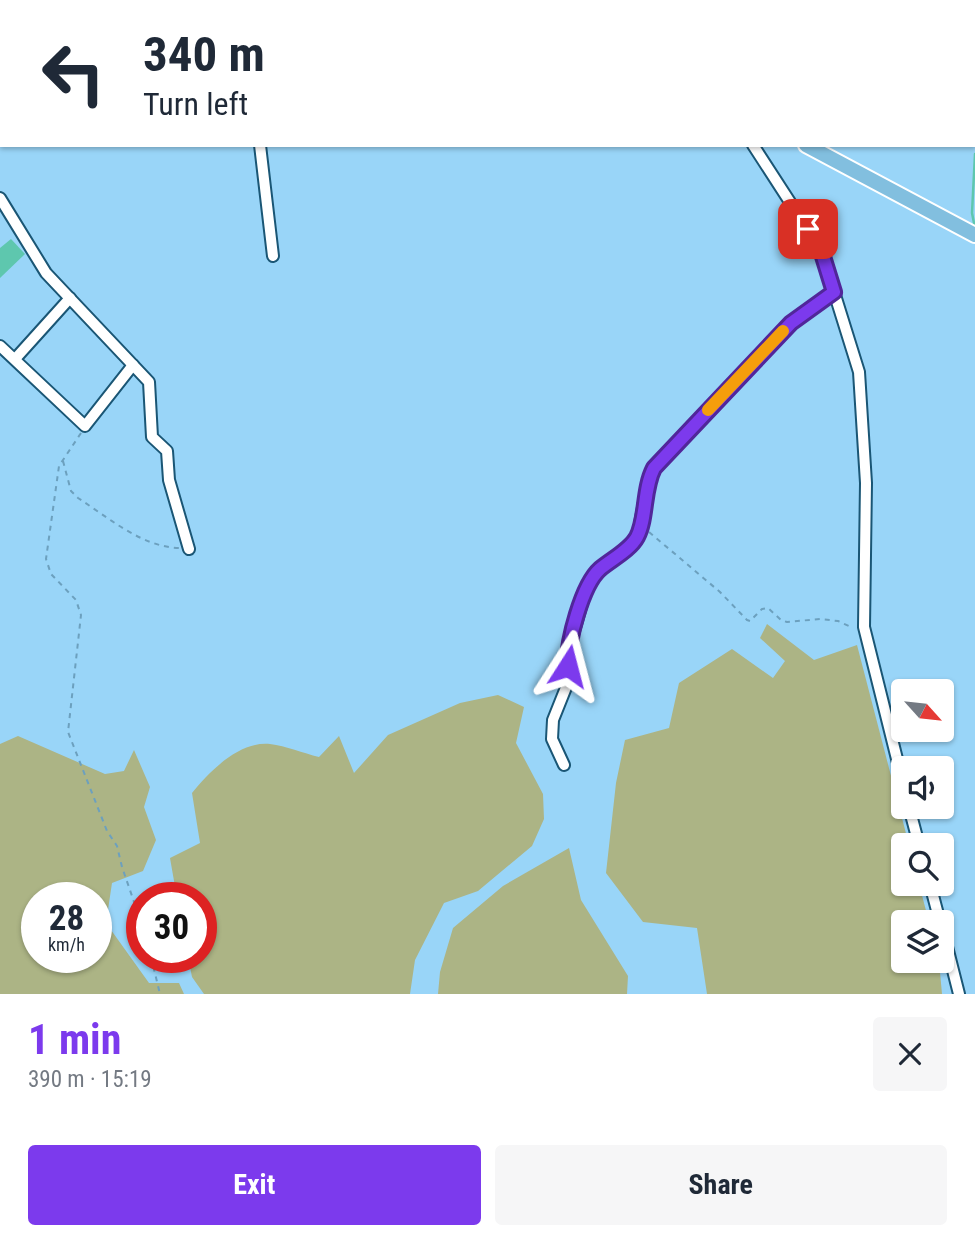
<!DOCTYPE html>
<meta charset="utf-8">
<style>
body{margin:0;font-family:"Roboto Condensed",sans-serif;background:#f6f6f7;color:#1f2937;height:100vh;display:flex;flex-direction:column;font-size:26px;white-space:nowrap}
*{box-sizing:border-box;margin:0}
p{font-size:23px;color:#747a83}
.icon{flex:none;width:38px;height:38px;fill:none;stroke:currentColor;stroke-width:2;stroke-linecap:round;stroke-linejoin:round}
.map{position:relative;height:994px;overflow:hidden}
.sheet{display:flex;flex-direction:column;background:#fff;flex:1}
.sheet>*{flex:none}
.top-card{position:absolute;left:0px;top:0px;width:976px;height:147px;box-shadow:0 2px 5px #0004;background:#fff;color:#1f2937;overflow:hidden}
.needle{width:46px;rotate:117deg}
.controls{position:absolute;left:891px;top:679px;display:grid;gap:14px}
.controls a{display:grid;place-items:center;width:63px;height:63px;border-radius:7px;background:#fff;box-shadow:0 2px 5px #0004;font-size:35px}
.speed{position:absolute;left:21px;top:882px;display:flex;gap:14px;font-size:35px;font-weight:700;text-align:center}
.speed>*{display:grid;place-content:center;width:91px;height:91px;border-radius:50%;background:#fff;box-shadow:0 2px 5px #0004;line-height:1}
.speed small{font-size:18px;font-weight:400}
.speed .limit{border:10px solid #d22;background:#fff;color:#111}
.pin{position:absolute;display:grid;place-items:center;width:60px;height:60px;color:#fff;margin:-30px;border-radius:14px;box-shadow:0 4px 10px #0006}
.me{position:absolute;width:77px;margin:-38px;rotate:9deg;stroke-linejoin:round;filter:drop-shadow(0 0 5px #0008)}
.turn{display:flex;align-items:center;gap:24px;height:147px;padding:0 28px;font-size:32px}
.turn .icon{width:91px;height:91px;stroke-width:2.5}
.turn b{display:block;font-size:49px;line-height:60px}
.round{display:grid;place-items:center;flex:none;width:74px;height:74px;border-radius:7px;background:#f6f6f7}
.overview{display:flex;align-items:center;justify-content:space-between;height:119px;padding:0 28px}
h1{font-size:42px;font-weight:700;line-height:52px;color:#7c3aed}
.cta{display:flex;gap:14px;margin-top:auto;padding:14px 28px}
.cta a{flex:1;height:80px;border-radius:7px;background:#7c3aed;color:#fff;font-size:28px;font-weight:700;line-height:80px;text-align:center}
.cta a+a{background:#f6f6f7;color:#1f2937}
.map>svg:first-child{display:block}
.green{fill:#acb485;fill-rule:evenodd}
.water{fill:#5ec7ae}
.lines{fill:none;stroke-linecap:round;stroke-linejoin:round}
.stream{stroke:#5ec7ae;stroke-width:2.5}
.minor-casing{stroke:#1a5675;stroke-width:14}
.major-casing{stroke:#fff;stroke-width:18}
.path{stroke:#6ca0be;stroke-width:2;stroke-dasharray:5 5;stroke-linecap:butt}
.minor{stroke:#fff;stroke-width:10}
.major{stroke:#82bfdf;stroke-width:14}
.route-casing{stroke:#51269a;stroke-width:18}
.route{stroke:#7c3aed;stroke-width:12}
.slow{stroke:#f59e0b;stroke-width:12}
</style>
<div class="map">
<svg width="975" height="994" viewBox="0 0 975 994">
<rect width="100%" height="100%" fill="#99d5f8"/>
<g class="green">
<path d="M767,624L814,660L857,645L909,845H903V884H919L929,922H903V961H939L942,994H707L697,928L643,922L606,873L616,783L625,740L669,728L679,683L732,649L773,678L785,661L760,638Z"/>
<path d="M498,695L524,707L516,743L543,794L544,819L532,846L478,891L444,903L415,960L410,994H204L192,977L188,957H201V898H177L170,858L200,843L192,793C210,771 239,741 270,744C286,746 303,753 319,757L339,736L354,773L388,735L460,703Z"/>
<path d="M18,736L105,774L124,771L134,750L150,787L144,807L156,840L143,871L112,883L106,923L149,983H179L184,994H0V744ZM37,898H96V957H37Z"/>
<path d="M569,848L581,900L628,976L627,994H438L440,972L453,928L503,886Z"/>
</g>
<path class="water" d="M11,239L25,254L0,278V248Z"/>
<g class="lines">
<g class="stream">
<path d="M856,0L857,2"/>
<path d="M975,154L972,213L975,228"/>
</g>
<g class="minor-casing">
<g id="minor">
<path d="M43,2L45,0"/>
<path d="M289,2L290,0"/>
<path d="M644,2L645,0"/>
<path d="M260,145L273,256"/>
<path d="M753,145L821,250L859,372L866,483L864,627L903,783"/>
<path d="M0,198L46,273L149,382L152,437L167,451L169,480L189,549"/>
<path d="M0,346L85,426L133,365"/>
<path d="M15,359L70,298"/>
<path d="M564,765L552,739L553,720L569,680L568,652L587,586L598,571L631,544L638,535L648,480L654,468L791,323L834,292"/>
<path d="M909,807L919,845"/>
<path d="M930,884L940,922"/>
<path d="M942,927L959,994"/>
</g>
</g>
<g class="major-casing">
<g id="major">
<path d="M0,60L2,61"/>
<path d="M806,145L975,235"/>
</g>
</g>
<g class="path">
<path d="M81,433L59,466L46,559L51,574L76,600L81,615L68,732L107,831L117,846L122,867L142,925"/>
<path d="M63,461L71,491L78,498C109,518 142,547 179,548"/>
<path d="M649,532L720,592L747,620L750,621L762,609L768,608L781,620L787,622L820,619L838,621L853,628"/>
<path d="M151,957L160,994"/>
</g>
<use href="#minor" class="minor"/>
<use href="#major" class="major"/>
</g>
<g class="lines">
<g class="route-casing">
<path id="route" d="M568,666C567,642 582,585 600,569C612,559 630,550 637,537C647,518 643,489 654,468L791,323L834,292L821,250L808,229"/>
</g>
<use href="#route" class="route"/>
<path class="slow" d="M708,410L783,331"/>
</g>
</svg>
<div class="controls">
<a><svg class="needle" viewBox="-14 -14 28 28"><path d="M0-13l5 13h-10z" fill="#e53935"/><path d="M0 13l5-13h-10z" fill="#747a83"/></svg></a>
<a><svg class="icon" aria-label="sound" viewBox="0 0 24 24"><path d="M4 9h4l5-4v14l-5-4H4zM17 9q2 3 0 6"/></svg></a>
<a><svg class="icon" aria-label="search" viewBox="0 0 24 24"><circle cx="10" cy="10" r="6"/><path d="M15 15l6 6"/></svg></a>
<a><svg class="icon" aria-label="layers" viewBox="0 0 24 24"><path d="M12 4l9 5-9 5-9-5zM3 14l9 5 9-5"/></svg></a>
</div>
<div class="speed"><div>28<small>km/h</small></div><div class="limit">30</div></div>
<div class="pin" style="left:808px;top:229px;background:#d93025"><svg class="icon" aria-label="arrive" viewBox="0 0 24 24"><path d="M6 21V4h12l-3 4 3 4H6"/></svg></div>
<svg class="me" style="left:568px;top:666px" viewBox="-20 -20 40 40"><path d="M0-17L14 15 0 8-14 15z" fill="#7c3aed" stroke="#fff" stroke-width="4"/></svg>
<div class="top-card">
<div class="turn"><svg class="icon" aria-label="left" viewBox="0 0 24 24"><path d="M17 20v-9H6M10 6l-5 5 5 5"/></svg><div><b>340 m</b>Turn left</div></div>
</div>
</div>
<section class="sheet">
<div class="overview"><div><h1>1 min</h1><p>390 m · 15:19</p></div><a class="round"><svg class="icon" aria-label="close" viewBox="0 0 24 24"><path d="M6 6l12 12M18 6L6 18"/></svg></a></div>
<div class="cta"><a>Exit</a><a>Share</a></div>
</section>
